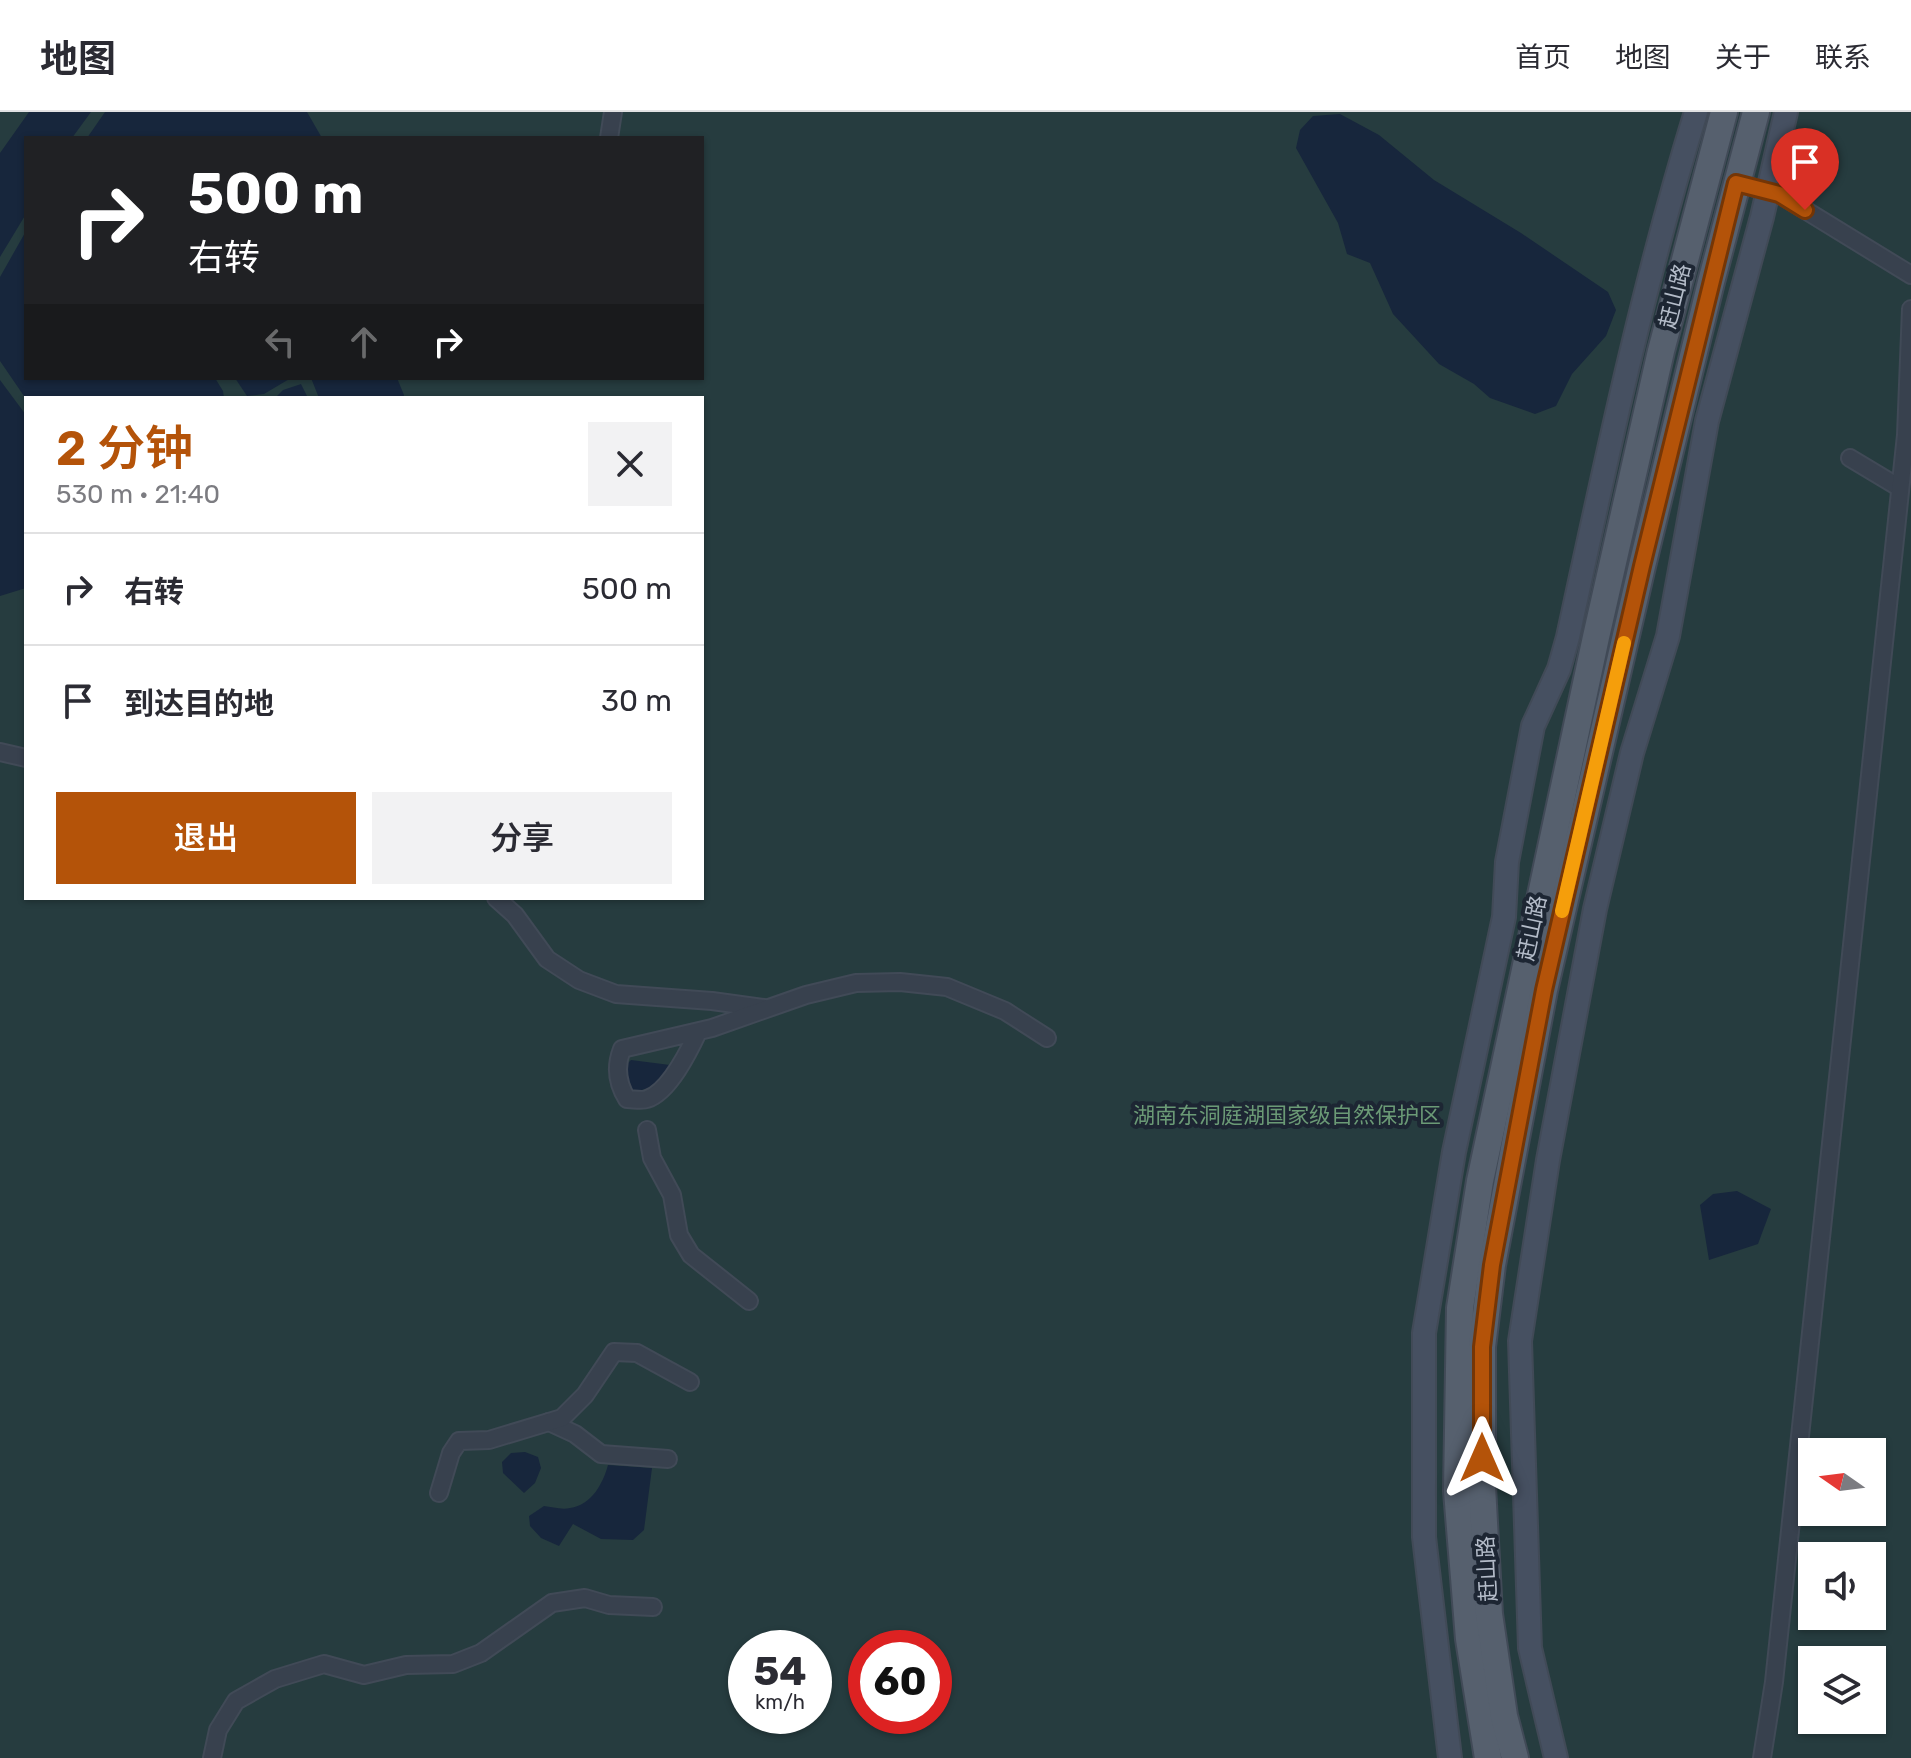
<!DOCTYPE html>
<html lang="zh">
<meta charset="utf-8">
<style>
body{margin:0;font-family:Rubik,"Noto Sans SC",sans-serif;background:#f2f2f3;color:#2b2b33;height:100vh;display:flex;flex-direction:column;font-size:30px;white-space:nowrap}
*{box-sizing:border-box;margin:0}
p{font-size:26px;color:#7c7c81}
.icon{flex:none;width:44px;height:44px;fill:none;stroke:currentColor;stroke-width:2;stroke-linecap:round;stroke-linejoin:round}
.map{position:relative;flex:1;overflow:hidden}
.details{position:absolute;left:24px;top:284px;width:680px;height:504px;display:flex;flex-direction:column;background:#fff;border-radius:0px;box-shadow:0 2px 6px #0004}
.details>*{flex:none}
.top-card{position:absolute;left:24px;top:24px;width:680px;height:244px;border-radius:0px;box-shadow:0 2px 6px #0004;background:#202124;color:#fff;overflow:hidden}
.needle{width:52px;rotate:284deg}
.fabs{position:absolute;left:1798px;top:1326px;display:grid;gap:16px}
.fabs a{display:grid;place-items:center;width:88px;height:88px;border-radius:0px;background:#fff;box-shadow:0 2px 6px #0004;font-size:40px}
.speed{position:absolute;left:728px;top:1518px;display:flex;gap:16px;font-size:40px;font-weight:700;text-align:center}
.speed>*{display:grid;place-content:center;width:104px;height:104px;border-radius:50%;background:#fff;box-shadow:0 2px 6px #0004;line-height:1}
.speed small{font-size:20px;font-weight:400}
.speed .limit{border:12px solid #d22;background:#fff;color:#111}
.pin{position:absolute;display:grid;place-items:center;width:68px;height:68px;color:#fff;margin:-82px -34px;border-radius:50% 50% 50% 0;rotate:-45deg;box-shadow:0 0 8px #0007}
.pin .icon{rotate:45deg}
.me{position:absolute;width:88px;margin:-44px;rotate:0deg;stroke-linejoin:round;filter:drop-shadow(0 0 6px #0008)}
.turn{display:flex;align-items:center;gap:28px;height:168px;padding:0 32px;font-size:36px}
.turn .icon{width:104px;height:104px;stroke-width:2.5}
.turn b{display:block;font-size:56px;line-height:68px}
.lanes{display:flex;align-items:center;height:76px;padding:0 32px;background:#0003;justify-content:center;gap:40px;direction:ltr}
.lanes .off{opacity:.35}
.round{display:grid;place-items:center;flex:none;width:84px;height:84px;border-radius:0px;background:#f2f2f3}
.summary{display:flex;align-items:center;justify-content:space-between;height:136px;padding:0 32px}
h1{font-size:48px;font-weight:600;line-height:60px;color:#b45309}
.button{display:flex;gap:16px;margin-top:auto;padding:16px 32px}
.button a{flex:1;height:92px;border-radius:0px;background:#b45309;color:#fff;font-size:32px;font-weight:600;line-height:92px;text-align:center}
.button a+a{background:#f2f2f3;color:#2b2b33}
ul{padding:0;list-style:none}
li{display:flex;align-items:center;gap:24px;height:112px;padding:0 32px;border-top:2px solid #e1e1e2}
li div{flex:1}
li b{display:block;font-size:30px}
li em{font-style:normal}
header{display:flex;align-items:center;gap:48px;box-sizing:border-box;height:112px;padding:0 40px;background:#fff;border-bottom:2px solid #e1e1e2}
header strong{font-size:38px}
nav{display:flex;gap:44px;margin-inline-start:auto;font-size:28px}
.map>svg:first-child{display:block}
.green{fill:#263c3f;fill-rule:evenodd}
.water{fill:#17263c}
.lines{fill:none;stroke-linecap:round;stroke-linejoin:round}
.minor-casing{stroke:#414a57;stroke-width:20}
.secondary-casing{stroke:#414a57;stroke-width:26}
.primary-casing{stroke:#414a57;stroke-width:30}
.minor{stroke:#38414e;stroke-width:16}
.secondary{stroke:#465061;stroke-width:22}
.primary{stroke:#56606e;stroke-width:26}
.route-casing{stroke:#753606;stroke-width:20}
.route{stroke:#b45309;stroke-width:14}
.slow{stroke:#f59e0b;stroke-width:14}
.labels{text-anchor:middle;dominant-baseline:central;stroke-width:8;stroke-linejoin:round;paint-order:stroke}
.street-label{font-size:22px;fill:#b4bcc9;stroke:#1d2633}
.park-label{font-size:22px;fill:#6b9a76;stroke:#1d2633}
</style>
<header>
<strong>地图</strong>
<nav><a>首页</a><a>地图</a><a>关于</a><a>联系</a></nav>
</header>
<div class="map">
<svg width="1911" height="1646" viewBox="0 0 1911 1646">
<rect width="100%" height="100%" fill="#242f3e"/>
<path class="green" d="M0,0H1911V1646H0ZM26,26H702V266H26ZM26,286H702V786H26ZM1812,1340H1872V1400H1812ZM1812,1444H1872V1504H1812ZM746,1536H814V1604H746ZM866,1536H934V1604H866ZM1812,1548H1872V1608H1812Z"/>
<g class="water">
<path d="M29,0H91L72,26H26V102L0,145V41Z"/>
<path d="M105,0H307L322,26H87Z"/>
<path d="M1340,2L1379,23L1434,68L1521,121L1608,180L1616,198L1606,224L1572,262L1556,294L1535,302L1490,286L1474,272L1439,252L1393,202L1370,151L1347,142L1338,111L1296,36L1300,18L1313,4Z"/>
<path d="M26,119V266H215L223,279L224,286L26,287L0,249V165Z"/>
<path d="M235,266H291L264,282L247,284Z"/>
<path d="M311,266H397L404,283L403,286H319Z"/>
<path d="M0,268L26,303V476L0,484Z"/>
<path d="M301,272L308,286H275L283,278Z"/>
<path d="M631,948L670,953C662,970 651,979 631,979L624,955Z"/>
<path d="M1737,1079L1771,1097L1758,1132L1709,1148L1700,1093L1713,1082Z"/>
<path d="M525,1340L538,1345L541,1356L535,1371L524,1381L503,1361L502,1350L511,1341Z"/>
<path d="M608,1353L652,1356L644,1418L633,1428L601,1427L573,1412L559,1434L541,1426L530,1414L529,1404L544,1394C552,1395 562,1398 570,1396C592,1393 603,1371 608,1353Z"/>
</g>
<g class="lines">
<g class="minor-casing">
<g id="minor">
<path d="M609,26L613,0"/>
<path d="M1736,71L1779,82L1911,163"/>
<path d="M1850,346L1900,376"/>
<path d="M0,640L26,646"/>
<path d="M496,786L515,803L547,847L579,868L616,882L712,889L764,896"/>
<path d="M698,920C689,939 669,980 647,987C642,989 633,987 627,987C617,971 615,955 622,937L712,916L806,883L856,871L900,870L947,875L1005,899L1047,926"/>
<path d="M647,1018L652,1046L672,1083L679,1123L691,1143L749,1189"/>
<path d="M549,1310L575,1322L601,1342L668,1347"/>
<path d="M439,1381L451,1341L459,1329L489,1328L562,1306L585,1283L614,1240L637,1241L690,1270"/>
<path d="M212,1646L218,1618L236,1589L275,1567L324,1552L364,1563L406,1553L453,1552L481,1541L552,1491L585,1486L609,1493L653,1495"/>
<path d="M1762,1646L1774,1570L1906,323L1911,197"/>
</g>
</g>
<g class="secondary-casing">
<g id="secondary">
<path d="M1450,1646L1424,1425V1221L1454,1040L1504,805L1507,750L1533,614L1559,557L1568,525C1606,349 1643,172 1696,0"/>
<path d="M1556,1646L1530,1536L1520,1229L1548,1048L1595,797L1632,641L1668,524L1707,309L1762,105L1786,0"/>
</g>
</g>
<g class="primary-casing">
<g id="primary">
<path d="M1488,1646L1469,1527L1457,1379L1460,1196L1480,1069L1596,525L1661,239L1724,0"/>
<path d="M1515,1646L1504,1604L1489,1502L1482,1374V1235L1492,1153L1544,878L1642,454L1711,170L1756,0"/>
</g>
</g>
<use href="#minor" class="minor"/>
<use href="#secondary" class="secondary"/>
<use href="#primary" class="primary"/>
</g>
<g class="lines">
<g class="route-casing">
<path id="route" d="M1482,1346V1235L1492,1153L1544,878L1642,454L1736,71L1779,82L1805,98"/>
</g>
<use href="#route" class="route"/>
<path class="slow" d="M1562,799L1624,531"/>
</g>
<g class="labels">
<g class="street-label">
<text transform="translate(1675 184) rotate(-76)">赶山路</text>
<text transform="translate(1532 816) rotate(-78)">赶山路</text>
<text transform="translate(1487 1457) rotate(-93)">赶山路</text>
</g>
<g class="park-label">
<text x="1287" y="1003">湖南东洞庭湖国家级自然保护区</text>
</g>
</g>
</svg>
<div class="fabs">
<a><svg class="needle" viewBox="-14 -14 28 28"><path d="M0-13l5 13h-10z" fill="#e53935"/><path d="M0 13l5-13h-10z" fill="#7c7c81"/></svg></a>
<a><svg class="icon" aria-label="sound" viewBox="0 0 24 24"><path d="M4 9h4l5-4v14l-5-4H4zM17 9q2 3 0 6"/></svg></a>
<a><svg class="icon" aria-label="layers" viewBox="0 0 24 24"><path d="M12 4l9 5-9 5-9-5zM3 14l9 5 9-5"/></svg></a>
</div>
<div class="speed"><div>54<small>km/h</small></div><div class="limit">60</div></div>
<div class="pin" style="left:1805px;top:98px;background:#d93025"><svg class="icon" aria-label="arrive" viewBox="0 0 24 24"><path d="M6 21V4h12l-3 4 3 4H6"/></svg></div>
<svg class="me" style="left:1482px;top:1346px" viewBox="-20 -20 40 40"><path d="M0-17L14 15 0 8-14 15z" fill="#b45309" stroke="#fff" stroke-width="4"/></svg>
<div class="top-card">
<div class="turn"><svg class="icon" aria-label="right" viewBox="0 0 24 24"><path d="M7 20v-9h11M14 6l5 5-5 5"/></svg><div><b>500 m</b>右转</div></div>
<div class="lanes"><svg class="icon off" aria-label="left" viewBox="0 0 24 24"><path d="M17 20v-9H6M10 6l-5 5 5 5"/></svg><svg class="icon off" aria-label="ahead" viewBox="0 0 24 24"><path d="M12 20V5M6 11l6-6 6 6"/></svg><svg class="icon" aria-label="right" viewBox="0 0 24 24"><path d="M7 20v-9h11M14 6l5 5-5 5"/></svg></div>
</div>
<section class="details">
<div class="summary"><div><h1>2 分钟</h1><p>530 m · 21:40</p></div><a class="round"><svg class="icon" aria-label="close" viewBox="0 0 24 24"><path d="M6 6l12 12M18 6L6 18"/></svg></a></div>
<ul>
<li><svg class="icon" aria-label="right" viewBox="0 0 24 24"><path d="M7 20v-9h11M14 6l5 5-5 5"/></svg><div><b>右转</b></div><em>500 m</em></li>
<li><svg class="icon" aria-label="arrive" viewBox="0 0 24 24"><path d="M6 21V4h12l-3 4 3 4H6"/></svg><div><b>到达目的地</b></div><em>30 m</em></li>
</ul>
<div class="button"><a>退出</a><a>分享</a></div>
</section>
</div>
